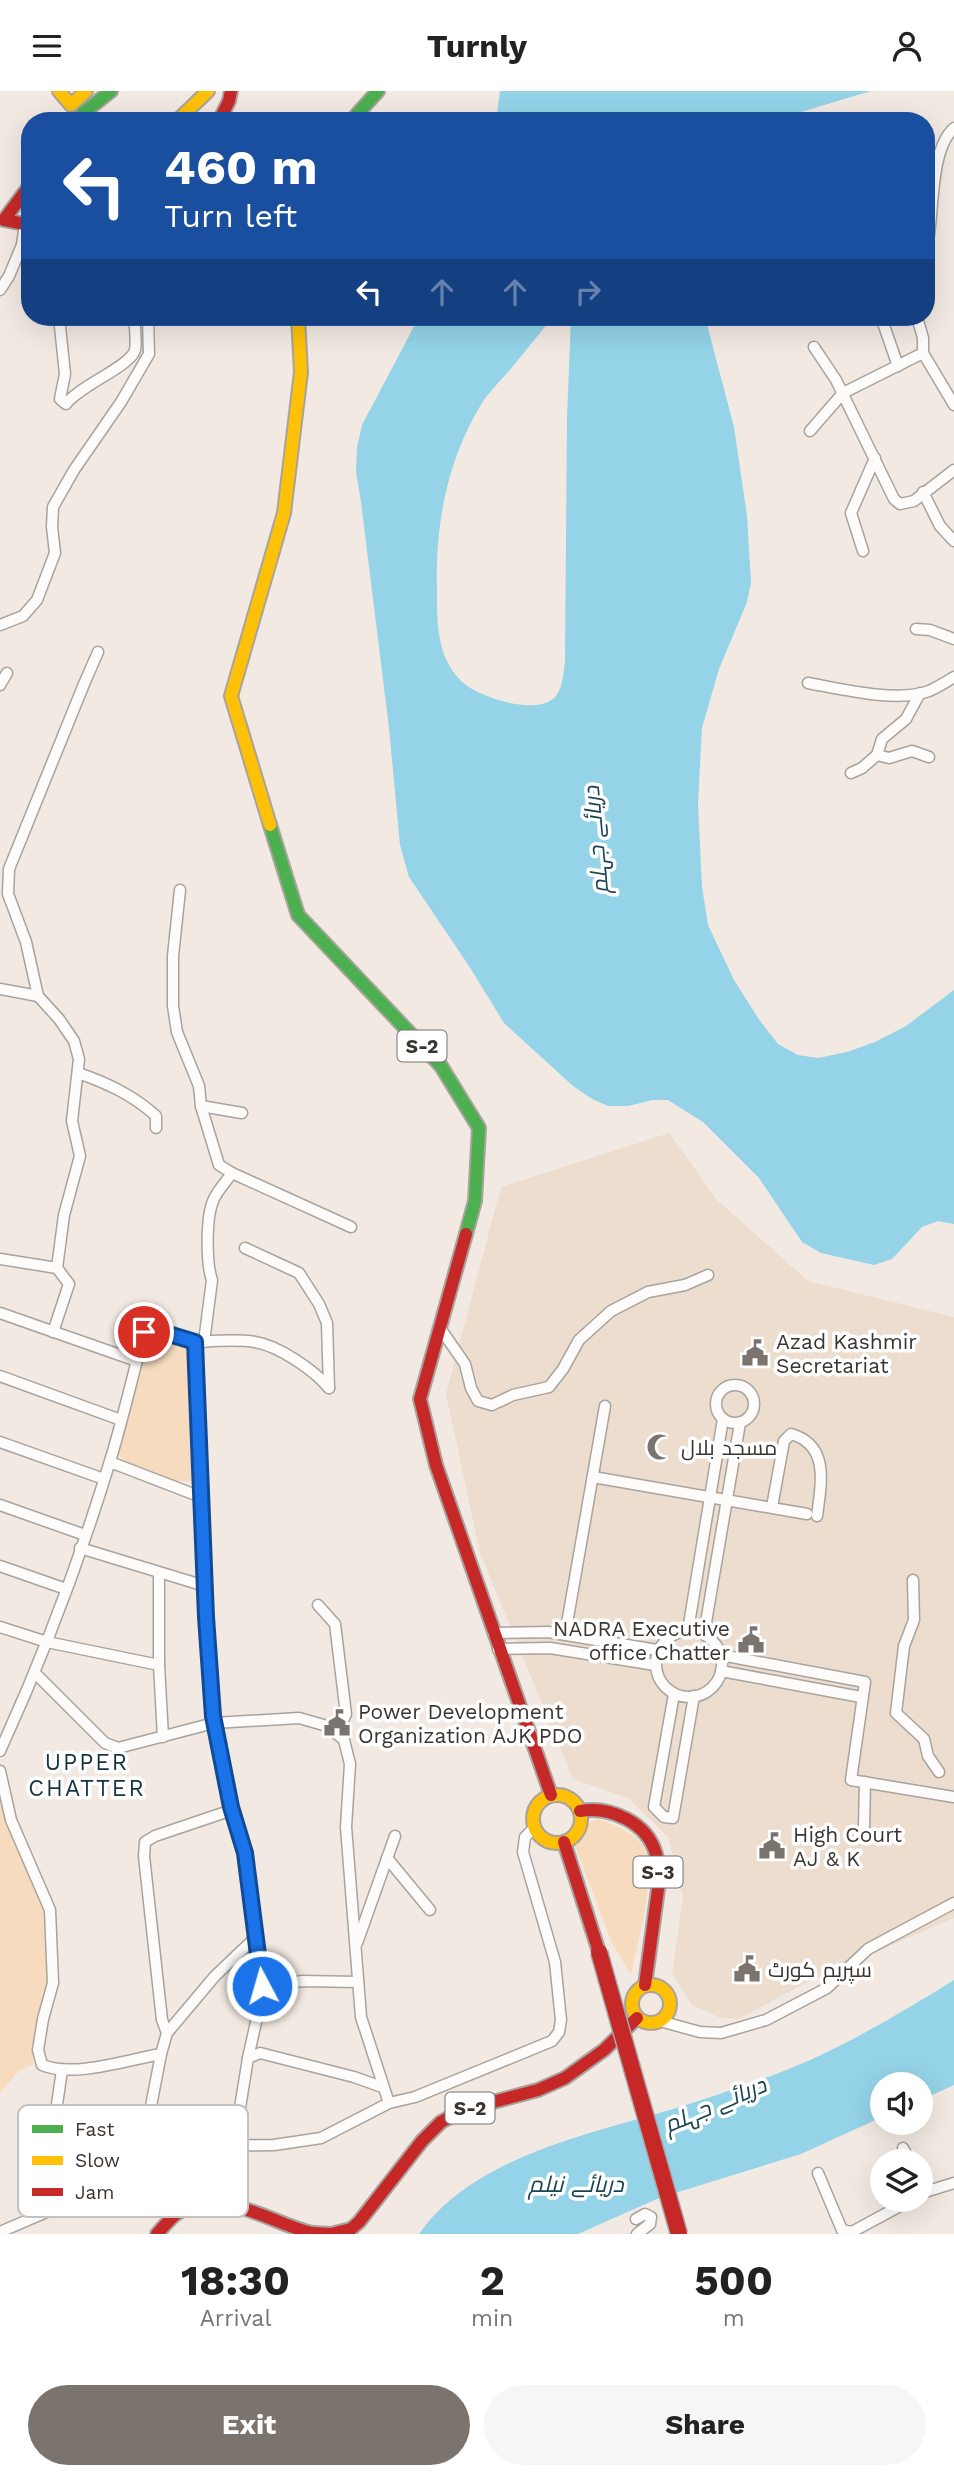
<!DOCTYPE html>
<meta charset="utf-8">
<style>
body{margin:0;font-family:"Work Sans",Cairo,sans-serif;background:#f6f6f6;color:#222;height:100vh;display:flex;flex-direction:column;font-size:26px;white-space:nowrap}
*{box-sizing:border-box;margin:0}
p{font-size:23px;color:#767676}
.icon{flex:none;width:38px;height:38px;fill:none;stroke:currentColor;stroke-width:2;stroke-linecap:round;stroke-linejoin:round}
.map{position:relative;height:2143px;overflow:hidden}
.side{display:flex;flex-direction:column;background:#fff;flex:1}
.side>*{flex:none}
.hud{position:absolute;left:21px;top:21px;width:914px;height:214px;border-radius:28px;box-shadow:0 7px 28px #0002;background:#1a4fa0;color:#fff;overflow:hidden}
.tools{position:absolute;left:870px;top:1981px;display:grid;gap:14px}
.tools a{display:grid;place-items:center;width:63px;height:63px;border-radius:50%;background:#fff;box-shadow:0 7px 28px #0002;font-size:35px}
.pin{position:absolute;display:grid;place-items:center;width:60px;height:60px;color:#fff;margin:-30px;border:4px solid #fff;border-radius:50%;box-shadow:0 2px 7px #0007}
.me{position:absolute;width:77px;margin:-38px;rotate:354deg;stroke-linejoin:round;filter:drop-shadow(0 0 5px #0008)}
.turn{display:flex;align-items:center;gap:24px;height:147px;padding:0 28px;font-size:32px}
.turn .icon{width:91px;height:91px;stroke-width:2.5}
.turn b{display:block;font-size:49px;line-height:60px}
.lanes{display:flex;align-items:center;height:66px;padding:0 28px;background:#0003;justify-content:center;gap:35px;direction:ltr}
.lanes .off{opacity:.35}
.eta{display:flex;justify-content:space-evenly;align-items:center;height:119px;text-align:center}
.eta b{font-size:42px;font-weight:700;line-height:49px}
.primary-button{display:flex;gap:14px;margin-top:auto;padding:14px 28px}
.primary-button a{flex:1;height:80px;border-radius:42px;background:#7b746e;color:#fff;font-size:28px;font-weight:700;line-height:80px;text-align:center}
.primary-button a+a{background:#f6f6f6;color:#222}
header{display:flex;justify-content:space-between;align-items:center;height:91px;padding:0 28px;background:#fff;font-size:32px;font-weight:700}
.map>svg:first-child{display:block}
.built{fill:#ecddcf}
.green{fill:#f6dbbe}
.water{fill:#94d3e8}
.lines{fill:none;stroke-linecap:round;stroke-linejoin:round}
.street-casing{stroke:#a9a39d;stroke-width:13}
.fast-casing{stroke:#a9a39d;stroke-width:16}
.slow-casing{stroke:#a9a39d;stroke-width:16}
.jam-casing{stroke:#a9a39d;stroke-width:16}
.street{stroke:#fdfcfb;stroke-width:10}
.fast{stroke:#4caf50;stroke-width:12}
.slow{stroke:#ffc107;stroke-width:12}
.jam{stroke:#c62828;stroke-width:12}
.jam-bridge-casing{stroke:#a4abac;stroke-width:19;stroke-linecap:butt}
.jam-bridge{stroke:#c62828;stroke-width:16}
.route-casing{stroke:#114b97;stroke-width:18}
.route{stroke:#1a73e8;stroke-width:12}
.labels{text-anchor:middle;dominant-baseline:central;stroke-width:7;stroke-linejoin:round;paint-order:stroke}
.shield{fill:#fff;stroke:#76726e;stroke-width:2}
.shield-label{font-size:19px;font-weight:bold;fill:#3b3530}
.poi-label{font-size:21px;fill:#3b3530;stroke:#fff;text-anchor:start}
.water-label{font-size:23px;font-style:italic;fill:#1a4453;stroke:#fff}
.neighbourhood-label{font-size:23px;letter-spacing:2px;fill:#15333d;stroke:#fff}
.key{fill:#fff;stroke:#c4c2c1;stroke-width:2}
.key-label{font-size:19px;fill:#3b3530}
</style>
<header><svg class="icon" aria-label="menu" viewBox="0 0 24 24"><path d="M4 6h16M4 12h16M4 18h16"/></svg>Turnly<svg class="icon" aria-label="person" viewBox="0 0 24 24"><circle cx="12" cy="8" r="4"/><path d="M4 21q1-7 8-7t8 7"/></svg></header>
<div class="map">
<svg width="954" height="2143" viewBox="0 0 954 2143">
<rect width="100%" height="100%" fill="#f2eae2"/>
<path class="built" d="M669,1042L717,1109L808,1190L954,1226V1827L805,1892L739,1928L718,1926L692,1914L672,1883L683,1805L668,1746L628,1707L573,1688L480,1462L446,1303L501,1096Z"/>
<g class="green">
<path d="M156,1247C169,1247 179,1250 189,1260L194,1390C169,1392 134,1384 118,1363L148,1248Z"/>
<path d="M0,1680L12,1729L50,1819L47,1889L35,1938L33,1974L20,1979L0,2001Z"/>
<path d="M599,1728C614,1734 636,1742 644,1757C658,1782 637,1854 631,1884L612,1852L569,1739Z"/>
</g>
<g class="water">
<path d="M500,0H871L771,30H496Z"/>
<path d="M419,226H553C538,244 524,262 509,280C500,290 489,301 482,312C448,367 435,432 437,496C437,521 436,551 449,574C453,581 459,589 466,594C483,607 538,625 555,606C563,597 563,583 565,571L567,327L571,226H705L734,336L747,425L751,492L747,511L719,578L702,637L698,713L702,796L708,834L734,889L760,930L778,953L798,964L818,967L847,961L875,951L906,935L954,899V1133L938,1130L922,1136L892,1168L874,1174L821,1162L802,1151L759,1087L703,1031L668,1009H653L628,1015H608L592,1008L573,995L504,932L469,875L409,786L400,754L389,637L361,411L356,381L357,356L362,334Z"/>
<path d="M954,1889V1994L921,2009L920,1993H882V2026L801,2063L659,2107L578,2143H419C471,2068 584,2044 666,2020C701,2010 737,1997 771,1985C836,1961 896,1925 954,1889Z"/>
</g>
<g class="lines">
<g class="street-casing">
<g id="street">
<path d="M25,133L22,154L30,161"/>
<path d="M926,160C935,128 928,60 954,37"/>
<path d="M0,199L9,185L22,154"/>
<path d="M59,226L65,283L60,308L66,313C79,295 131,275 135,259C137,250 134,236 135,226"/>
<path d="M881,226L898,275"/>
<path d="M917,226L923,247V262L954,314"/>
<path d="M814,256L836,289L894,408L900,413L914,410L954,379"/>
<path d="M810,340L843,302L923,262"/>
<path d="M923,401L940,435L954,450"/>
<path d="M863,460L851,422L875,367"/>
<path d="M0,534L23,525L37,509L55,462L52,436L53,416L74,379L121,311L149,263L148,226"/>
<path d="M916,538L930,539L954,548"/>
<path d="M808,592C841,598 897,612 929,600C938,596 946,591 954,586"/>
<path d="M0,594L7,582"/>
<path d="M877,664L889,667L912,660L929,666"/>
<path d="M851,682L862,677L877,664L882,648L906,628L920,602"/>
<path d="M180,799L173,865V915L177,941L199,995L201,1015L242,1022"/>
<path d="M0,898L38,905"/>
<path d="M78,982C107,992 133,1004 156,1025V1037"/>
<path d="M201,1015L219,1074L232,1082"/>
<path d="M245,1157L299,1182L319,1213L327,1232L329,1297"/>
<path d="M0,1168L57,1177L69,1193L53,1241"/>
<path d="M57,1177L64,1124L80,1065L72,1030L79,968L74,950L59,928L38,905L26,851L8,803L9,778L84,593L98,561"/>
<path d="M0,1222L137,1270"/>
<path d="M440,1237L465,1273L471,1297L478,1310L492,1314L513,1304L549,1296L563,1278L579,1249L611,1220L648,1201L685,1194L708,1184"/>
<path d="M204,1251L212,1189C206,1172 206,1127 213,1110C216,1101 226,1091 232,1082L351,1136"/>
<path d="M0,1285L121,1329"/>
<circle cx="735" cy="1313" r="19"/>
<path d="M0,1351L104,1388"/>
<path d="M110,1371L201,1406"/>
<path d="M593,1386L807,1423"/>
<path d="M0,1414L85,1444"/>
<path d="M772,1416L784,1350L791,1343C830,1354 821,1393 817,1425"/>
<path d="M80,1457L205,1495"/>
<path d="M0,1475L66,1498"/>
<path d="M159,1482V1574L163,1646"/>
<path d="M913,1489L914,1529L904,1555L896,1622L924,1648L928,1665L939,1681"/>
<path d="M318,1514L335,1533L346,1623L337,1643"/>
<path d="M0,1536L47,1551L159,1574"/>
<path d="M688,1539L723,1328"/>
<circle cx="689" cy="1573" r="33"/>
<path d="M493,1542L548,1541L657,1559"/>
<path d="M704,1543L740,1332"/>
<path d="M565,1544L605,1315"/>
<path d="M498,1558L550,1557L655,1574"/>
<path d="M721,1564L865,1591L851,1689L954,1706"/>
<path d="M721,1580L861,1606"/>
<path d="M36,1583L105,1652L118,1657L214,1632L299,1627L327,1635L344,1649L350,1673L346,1736L361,1926L389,2012"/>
<path d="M674,1603L654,1716L664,1726L673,1727L694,1605"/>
<path d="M0,1660C43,1566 80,1469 110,1370C123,1328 133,1284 144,1241L159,1240L195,1251"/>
<path d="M0,1680L11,1729L50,1819L53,1892L43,1928L38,1959L42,1974C74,1987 127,1969 161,1963L167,1942L215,1885L257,1845L245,1762L231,1716L213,1625L206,1526L195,1251C215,1250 236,1248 255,1251C279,1255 314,1279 329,1297"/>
<path d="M864,1736L865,1691"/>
<path d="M387,1767L430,1819"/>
<path d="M357,1852L395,1745"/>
<path d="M262,1895L303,1890L358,1891"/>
<path d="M660,1930L700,1941L721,1942L766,1929L827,1897L868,1858L954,1812"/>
<path d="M167,1942L162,1929L144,1765L145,1751L155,1745L232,1719"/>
<path d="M248,1967L263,1900L257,1845"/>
<path d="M234,2054L248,1967L260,1962L354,1986L382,1996"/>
<path d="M903,2057L910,2070"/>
<path d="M142,2062L161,1963"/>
<path d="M818,2082L842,2139L852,2141L911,2109"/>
<path d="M920,2097L925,2101L954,2092"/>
<path d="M41,2123L62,1979"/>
<path d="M636,2128L645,2123L651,2126L650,2133L637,2143"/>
<path d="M0,2141L63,2114L142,2062L161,2055L274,2054L321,2047L389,2012L415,2006L552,1950L559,1941L561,1929L555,1871L523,1761L525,1746L535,1736"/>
</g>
</g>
<g class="fast-casing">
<g id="fast">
<path d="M77,30L83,22L111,0"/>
<path d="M351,30L378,0"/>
<path d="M270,734L298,824L441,975L479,1037L475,1110L466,1143"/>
</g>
</g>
<g class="slow-casing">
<g id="slow">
<path d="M59,0L71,14L86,0"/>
<path d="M177,30L208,0"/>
<path d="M270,734L231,605L284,422L301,281L298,226"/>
<circle cx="557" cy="1728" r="24"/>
<circle cx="651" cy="1913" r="19"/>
</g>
</g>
<g class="jam-casing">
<g id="jam">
<path d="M219,30L229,10L231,0"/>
<path d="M30,94L4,129L25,133L30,129"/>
<path d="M466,1143L420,1308L436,1374L551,1704"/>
<path d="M580,1720C610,1715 647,1731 656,1763C659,1772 659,1782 659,1791L645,1894"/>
<path d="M564,1751L599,1861"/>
<path d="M157,2143C163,2136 169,2129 176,2123C218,2094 267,2130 308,2141C315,2143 323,2142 330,2143"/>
<path d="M331,2143L351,2138L359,2131L422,2050L441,2031L463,2019L538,1999L565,1987L604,1959L637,1927"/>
</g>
</g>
<use href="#street" class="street"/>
<use href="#fast" class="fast"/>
<use href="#slow" class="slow"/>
<use href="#jam" class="jam"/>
<g class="jam-bridge-casing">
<path id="jam-bridge" d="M599,1861L679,2143"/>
</g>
<use href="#jam-bridge" class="jam-bridge"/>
</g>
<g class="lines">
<g class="route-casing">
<path id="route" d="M144,1241L159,1240L195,1251L206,1526L213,1625L231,1716L245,1762L262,1895"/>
</g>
<use href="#route" class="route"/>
</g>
<defs>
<g id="civic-bare" transform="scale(2.1)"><path d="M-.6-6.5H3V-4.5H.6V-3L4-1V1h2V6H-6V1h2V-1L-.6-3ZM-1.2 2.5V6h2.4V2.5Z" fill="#7b746e" stroke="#fff" stroke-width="2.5" paint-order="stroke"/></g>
<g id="mosque-bare" transform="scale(2.1)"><path d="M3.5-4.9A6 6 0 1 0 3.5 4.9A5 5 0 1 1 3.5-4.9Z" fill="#7b746e" stroke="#fff" stroke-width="2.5" paint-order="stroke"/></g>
</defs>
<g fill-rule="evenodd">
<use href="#civic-bare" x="755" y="1262"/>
<use href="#mosque-bare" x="660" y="1356"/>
<use href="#civic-bare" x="751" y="1549"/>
<use href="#civic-bare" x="337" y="1632"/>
<use href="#civic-bare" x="772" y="1755"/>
<use href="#civic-bare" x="747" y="1878"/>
</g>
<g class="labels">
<g class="shield">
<rect x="397.5" y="939.5" width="49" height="31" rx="5"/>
<rect x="633.5" y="1765.5" width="49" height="31" rx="5"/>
<rect x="445.5" y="2001.5" width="49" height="31" rx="5"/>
</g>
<g class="shield-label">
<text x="422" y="955">S-2</text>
<text x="658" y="1781">S-3</text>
<text x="470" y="2017">S-2</text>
</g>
<g class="poi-label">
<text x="776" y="1250">Azad Kashmir<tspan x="776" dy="24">Secretariat</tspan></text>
<text x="681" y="1356">مسجد بلال</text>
<text x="730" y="1537" text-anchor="end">NADRA Executive<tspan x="730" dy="24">office Chatter</tspan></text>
<text x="358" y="1620">Power Development<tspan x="358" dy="24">Organization AJK PDO</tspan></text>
<text x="793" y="1743">High Court<tspan x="793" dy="24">AJ &amp; K</tspan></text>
<text x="768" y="1878">سپریم کورٹ</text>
</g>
<g class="water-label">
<text transform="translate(596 749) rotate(-95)">دریائے جہلم</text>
<text transform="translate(715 2014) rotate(-23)">دریائے جہلم</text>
<text x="576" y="2093">دریائے نیلم</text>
</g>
<g class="neighbourhood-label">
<text x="87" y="1671">UPPER<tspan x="87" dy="26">CHATTER</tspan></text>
</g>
</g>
<rect x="18" y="2014" width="230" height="112" rx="10" class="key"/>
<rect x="32" y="2034" width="31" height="8" fill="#4caf50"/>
<rect x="32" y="2065" width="31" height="9" fill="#ffc107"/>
<rect x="32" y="2097" width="31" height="8" fill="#c62828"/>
<g class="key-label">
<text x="75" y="2045">Fast</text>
<text x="75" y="2076">Slow</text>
<text x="75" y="2108">Jam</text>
</g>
</svg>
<div class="tools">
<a><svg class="icon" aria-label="sound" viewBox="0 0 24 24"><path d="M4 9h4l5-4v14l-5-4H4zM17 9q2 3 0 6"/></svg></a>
<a><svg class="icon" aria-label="layers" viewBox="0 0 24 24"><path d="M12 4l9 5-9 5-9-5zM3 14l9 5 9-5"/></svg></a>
</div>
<div class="pin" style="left:144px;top:1241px;background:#d93025"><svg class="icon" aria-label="arrive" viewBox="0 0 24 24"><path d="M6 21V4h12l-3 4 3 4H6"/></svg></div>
<svg class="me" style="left:262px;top:1895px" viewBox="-20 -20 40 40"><circle r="17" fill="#1a73e8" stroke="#fff" stroke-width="3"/><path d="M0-11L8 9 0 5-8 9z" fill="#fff"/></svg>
<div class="hud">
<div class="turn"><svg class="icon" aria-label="left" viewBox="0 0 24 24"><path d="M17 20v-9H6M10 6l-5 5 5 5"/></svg><div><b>460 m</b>Turn left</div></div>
<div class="lanes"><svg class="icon" aria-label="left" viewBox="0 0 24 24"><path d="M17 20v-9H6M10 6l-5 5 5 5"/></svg><svg class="icon off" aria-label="ahead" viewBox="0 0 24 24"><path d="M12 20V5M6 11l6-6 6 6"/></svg><svg class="icon off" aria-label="ahead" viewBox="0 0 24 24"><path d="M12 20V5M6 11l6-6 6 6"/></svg><svg class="icon off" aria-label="right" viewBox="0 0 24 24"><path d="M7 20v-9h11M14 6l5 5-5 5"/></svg></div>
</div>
</div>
<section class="side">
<div class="eta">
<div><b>18:30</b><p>Arrival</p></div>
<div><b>2</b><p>min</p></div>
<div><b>500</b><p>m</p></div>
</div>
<div class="primary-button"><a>Exit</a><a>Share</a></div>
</section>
